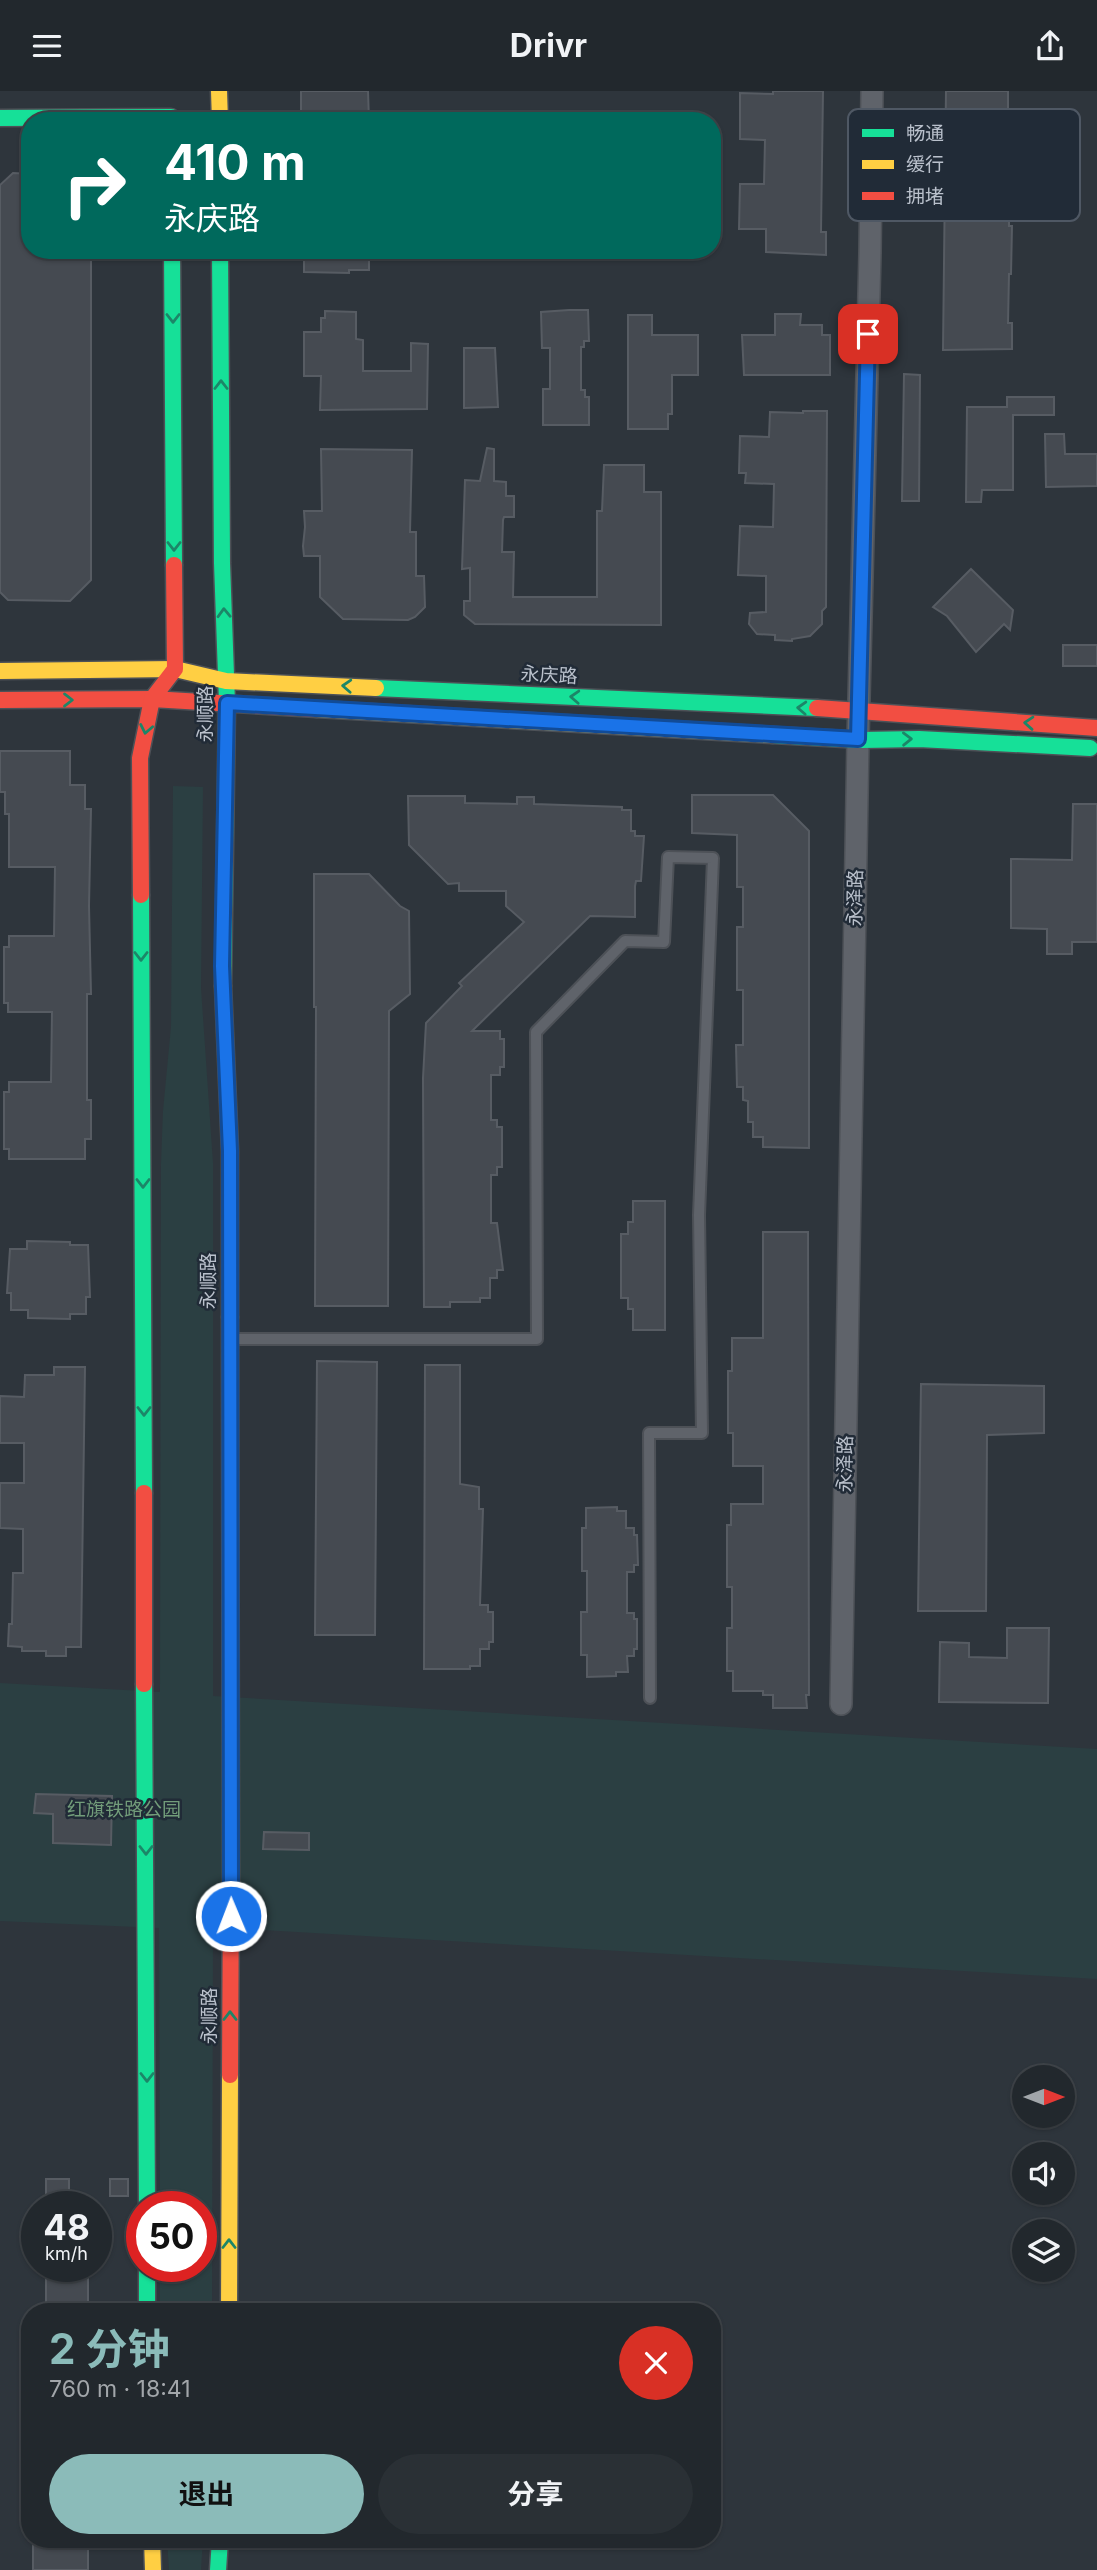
<!DOCTYPE html>
<html lang="zh">
<meta charset="utf-8">
<style>
body{margin:0;font-family:Inter,"Noto Sans SC",sans-serif;background:#2a3035;color:#f1f3f6;height:100vh;display:flex;flex-direction:column;font-size:26px;white-space:nowrap}
*{box-sizing:border-box;margin:0}
p{font-size:23px;color:#a2a6aa}
.icon{flex:none;width:38px;height:38px;fill:none;stroke:currentColor;stroke-width:2;stroke-linecap:round;stroke-linejoin:round}
.map{position:relative;flex:1;overflow:hidden}
.panel{position:absolute;left:21px;top:2212px;width:700px;height:245px;display:flex;flex-direction:column;background:#22282d;border-radius:28px;box-shadow:0 2px 5px #0004,0 0 0 2px #3f4449}
.panel>*{flex:none}
.banner{position:absolute;left:21px;top:21px;width:700px;height:147px;border-radius:28px;box-shadow:0 2px 5px #0004,0 0 0 2px #3f4449;background:#00695c;color:#fff;overflow:hidden}
.needle{width:46px;rotate:90deg}
.controls{position:absolute;left:1012px;top:1974px;display:grid;gap:14px}
.controls a{display:grid;place-items:center;width:63px;height:63px;border-radius:50%;background:#22282d;box-shadow:0 2px 5px #0004,0 0 0 2px #3f4449;font-size:35px}
.speed{position:absolute;left:21px;top:2100px;display:flex;gap:14px;font-size:35px;font-weight:700;text-align:center}
.speed>*{display:grid;place-content:center;width:91px;height:91px;border-radius:50%;background:#22282d;box-shadow:0 2px 5px #0004,0 0 0 2px #3f4449;line-height:1}
.speed small{font-size:18px;font-weight:400}
.speed .limit{border:10px solid #d22;background:#fff;color:#111}
.pin{position:absolute;display:grid;place-items:center;width:60px;height:60px;color:#fff;margin:-30px;border-radius:14px;box-shadow:0 4px 10px #0006}
.me{position:absolute;width:77px;margin:-38px;rotate:359deg;stroke-linejoin:round;filter:drop-shadow(0 0 5px #0008)}
.turn{display:flex;align-items:center;gap:24px;height:147px;padding:0 28px;font-size:32px}
.turn .icon{width:91px;height:91px;stroke-width:2.5}
.turn b{display:block;font-size:49px;line-height:60px}
.round{display:grid;place-items:center;flex:none;width:74px;height:74px;border-radius:37px;background:#2a3035}
.headline{display:flex;align-items:center;justify-content:space-between;height:119px;padding:0 28px}
h1{font-size:42px;font-weight:700;line-height:52px;color:#8bbbb9}
.button{display:flex;gap:14px;margin-top:auto;padding:14px 28px}
.button a{flex:1;height:80px;border-radius:42px;background:#8bbbb9;color:#111;font-size:28px;font-weight:700;line-height:80px;text-align:center}
.button a+a{background:#2a3035;color:#f1f3f6}
header{display:flex;justify-content:space-between;align-items:center;height:91px;padding:0 28px;background:#22282d;font-size:32px;font-weight:700}
.map>svg:first-child{display:block}
.green{fill:#2b3f42}
.building{fill:#454a51;stroke:#575c63;stroke-width:2}
.lines{fill:none;stroke-linecap:round;stroke-linejoin:round}
.lane-casing{stroke:#4d5157;stroke-width:14}
.street-casing{stroke:#4d5157;stroke-width:24}
.fast-casing{stroke:#4d5157;stroke-width:19}
.slow-casing{stroke:#4d5157;stroke-width:19}
.jam-casing{stroke:#4d5157;stroke-width:19}
.lane{stroke:#5f636a;stroke-width:10}
.street{stroke:#5f636a;stroke-width:21}
.fast{stroke:#16e098;stroke-width:16}
.slow{stroke:#ffcf43;stroke-width:16}
.jam{stroke:#f24e42;stroke-width:16}
.oneway{stroke:#1c8668}
.route-casing{stroke:#114b97;stroke-width:18}
.route{stroke:#1a73e8;stroke-width:12}
.labels{text-anchor:middle;dominant-baseline:central;stroke-width:5;stroke-linejoin:round;paint-order:stroke}
.street-label{font-size:19px;fill:#bac1cc;stroke:#212b37}
.park-label{font-size:19px;fill:#729c7a;stroke:#212b37}
.key{fill:#212b37;stroke:#4f5864;stroke-width:2}
.key-label{font-size:19px;fill:#bac1cc}
</style>
<header><svg class="icon" aria-label="menu" viewBox="0 0 24 24"><path d="M4 6h16M4 12h16M4 18h16"/></svg>Drivr<svg class="icon" aria-label="share" viewBox="0 0 24 24"><path d="M12 15V3M7 8l5-5 5 5M5 13v7h14v-7"/></svg></header>
<div class="map">
<svg width="1097" height="2479" viewBox="0 0 1097 2479">
<rect width="100%" height="100%" fill="#2e353c"/>
<g class="green">
<path d="M173,695L203,696L201,897L213,1072V1605L1097,1658V1888L263,1839L213,1838L212,2221H160V2175H201V2116H160L159,1837L0,1830V1592L160,1601L161,1073L163,1020L171,936Z"/>
<path d="M167,2448H203L201,2479H169Z"/>
</g>
<g class="building">
<path d="M301,0H368L369,30H301Z"/>
<path d="M773,0H823L821,141H826V164L766,161V138H739L740,93H764L765,49L740,48V2L773,3Z"/>
<path d="M946,0H1008V36H1013L1012,99H1009V135H1012L1011,183H1009L1008,232H1012V258L943,259Z"/>
<path d="M13,82L30,83V159H91V489L70,510L8,509L0,501V94Z"/>
<path d="M304,159H369V179H349V182L304,181Z"/>
<path d="M569,219H588L589,250H584V256H581V299H585V306H589V334H543V298H550V257H542L541,221Z"/>
<path d="M325,220L356,221V248L363,249V280H411V252L428,253L427,318L320,319L321,285H304V241H321V227H325Z"/>
<path d="M775,223H801L800,234H822V244H830V284H744L742,244H775Z"/>
<path d="M628,224H652V244H698V284H672V323H668V338H628Z"/>
<path d="M464,257H495L498,316L464,317Z"/>
<path d="M904,283L920,284L919,410H902Z"/>
<path d="M1007,306H1054V324H1013V399H982L981,411H966L967,316H1007Z"/>
<path d="M803,320H827L826,516L822,520V533L810,545L792,548V550L775,549V544L757,543L749,533L750,522L766,521V485L738,484L740,435L773,436L774,393L745,392L746,382H739L740,345L769,346L770,321L803,322Z"/>
<path d="M1045,343H1064L1065,363H1097V395L1046,396Z"/>
<path d="M487,357L494,358V390L506,391V405H514V426H504L503,429L502,461H514L513,506H597V420H602L604,374H644V401H661V534L475,533L464,524V510H470V477L462,478L465,389L480,390Z"/>
<path d="M321,358L412,359L410,441H416V485H424L425,516L415,526L408,529L343,528L320,506V465H304L303,455L305,436L304,420H322Z"/>
<path d="M971,478L1013,519L1010,539L1004,533L976,561L947,525L933,516Z"/>
<rect x="1063" y="554" width="34" height="21"/>
<path d="M0,660H70V694H85V718H91L89,815L91,903H87V1009H91V1048H85V1068H9V1058H4V1001H9V991H51L52,921H8V912H4V856H9V845H54L55,776H9V723H5V701H0Z"/>
<path d="M692,704H773L809,740V1057L763,1056V1046H753V1031H748V1010L743,1009V996H737L736,954H743V899H737V836H743V796H737V744L692,742Z"/>
<path d="M408,705H465V712L517,713V706H534V713L622,716V719H631V740H635V745H644L641,790H636L635,795V826L590,825L472,940H500V948H504V976H500V984H491V1029H497V1036H502V1076H497V1084H491V1132H497L503,1179H497V1187H490V1207H480V1211H450V1216H424L423,987L426,932L462,895L459,892L524,831L506,815V800H459V792L448,793L409,754Z"/>
<path d="M1073,713H1097V851H1072V863H1047V838L1011,837V768L1072,769Z"/>
<path d="M314,783H369L400,815L409,820L410,903L389,920L388,1215H315L316,916H314Z"/>
<path d="M633,1110H665V1239H633V1218H628V1207H621V1143H628V1131H633Z"/>
<path d="M763,1141H808L809,1604H806L807,1617H773V1604H763V1600H733V1580H727V1537H732V1496H727V1434H731V1413H763V1375H733V1342H728V1280H732V1247H763Z"/>
<path d="M27,1150L70,1151V1154H88L90,1206H86V1223H70V1228L28,1227V1219H11V1202H7L10,1158H27Z"/>
<path d="M317,1270L377,1271L375,1544H315Z"/>
<path d="M425,1274H460V1393L479,1396V1418H483L480,1514H488V1521H493V1551H489V1558H480V1575H470V1578H424Z"/>
<path d="M54,1276H85L81,1556H66V1565H46V1560H22V1556L8,1555L9,1533H12L13,1482H23V1438L0,1437V1392H24V1352H0V1305L24,1306L25,1284H54Z"/>
<path d="M921,1293L1044,1295V1342L987,1344L986,1520H918Z"/>
<path d="M617,1416V1420H626V1437H634V1444H637L638,1474H634V1481H627V1522H634V1528H637V1558H634V1565H627L628,1581H616V1585L587,1586V1564H581V1521H587V1480H582V1437H586V1417Z"/>
<path d="M1007,1537H1049L1048,1612L939,1611L940,1551L969,1552V1566L1007,1567Z"/>
<path d="M36,1703L112,1705L111,1754L53,1752V1723L34,1722Z"/>
<path d="M264,1741L309,1742V1759L263,1758Z"/>
<rect x="46" y="2088" width="23" height="28"/>
<rect x="110" y="2088" width="18" height="17"/>
<rect x="46" y="2175" width="42" height="46"/>
<rect x="33" y="2448" width="55" height="31"/>
</g>
<g class="lines">
<g class="lane-casing">
<path id="lane" d="M232,1248H537L536,941L625,850L664,851L668,766L713,767L699,1124L702,1342H649L650,1607"/>
</g>
<g class="street-casing">
<path id="street" d="M841,1613L858,648L870,162L872,0"/>
</g>
<g class="fast-casing">
<g id="fast">
<path d="M0,27L171,26"/>
<path d="M172,159L174,474"/>
<path d="M220,159L222,472L227,612L223,895"/>
<path d="M376,597L817,617"/>
<path d="M773,644L862,649L919,648L1090,657"/>
<path d="M141,804L144,1402"/>
<path d="M230,1226L231,1791"/>
<path d="M144,1593L147,2116"/>
<path d="M147,2175V2221"/>
<path d="M218,2479L220,2448"/>
</g>
</g>
<g class="slow-casing">
<g id="slow">
<path d="M219,0L220,30"/>
<path d="M0,580L175,578L226,590L376,597"/>
<path d="M317,618L773,644"/>
<path d="M223,895L230,1060V1226"/>
<path d="M229,2221L230,1984"/>
<path d="M152,2448L153,2479"/>
</g>
</g>
<g class="jam-casing">
<g id="jam">
<path d="M0,609L152,608L317,618"/>
<path d="M817,617L1097,637"/>
<path d="M141,804L140,667L152,608L175,578L174,474"/>
<path d="M144,1402V1593"/>
<path d="M230,1984L231,1791"/>
</g>
</g>
<use href="#lane" class="lane"/>
<use href="#street" class="street"/>
<use href="#fast" class="fast"/>
<use href="#slow" class="slow"/>
<use href="#jam" class="jam"/>
</g>
<defs><path id="oneway-chevron" d="M-2-3.5L2.5 0L-2 3.5" fill="none" stroke-width="1.6" stroke-linecap="round" stroke-linejoin="round" transform="scale(1.75)"/></defs>
<g class="oneway">
<use href="#oneway-chevron" transform="translate(173 227) rotate(90)"/>
<use href="#oneway-chevron" transform="translate(221 294) rotate(-90)"/>
<use href="#oneway-chevron" transform="translate(174 455) rotate(90)"/>
<use href="#oneway-chevron" transform="translate(224 522) rotate(-92)"/>
<use href="#oneway-chevron" transform="translate(347 595) rotate(-177)"/>
<use href="#oneway-chevron" transform="translate(575 606) rotate(-177)"/>
<use href="#oneway-chevron" transform="translate(68 609)"/>
<use href="#oneway-chevron" transform="translate(802 617) rotate(-177)"/>
<use href="#oneway-chevron" transform="translate(1029 632) rotate(-176)"/>
<use href="#oneway-chevron" transform="translate(146 638) rotate(101)"/>
<use href="#oneway-chevron" transform="translate(907 648) rotate(-1)"/>
<use href="#oneway-chevron" transform="translate(141 865) rotate(90)"/>
<use href="#oneway-chevron" transform="translate(143 1092) rotate(90)"/>
<use href="#oneway-chevron" transform="translate(144 1320) rotate(90)"/>
<use href="#oneway-chevron" transform="translate(146 1759) rotate(90)"/>
<use href="#oneway-chevron" transform="translate(230 1925) rotate(-90)"/>
<use href="#oneway-chevron" transform="translate(147 1986) rotate(90)"/>
<use href="#oneway-chevron" transform="translate(229 2153) rotate(-90)"/>
</g>
<g class="lines">
<g class="route-casing">
<path id="route" d="M231,1825L230,1060L222,875L227,612L858,648L868,243"/>
</g>
<use href="#route" class="route"/>
</g>
<g class="labels">
<g class="street-label">
<text transform="translate(549 584) rotate(3)">永庆路</text>
<text transform="translate(205 623) rotate(-90)">永顺路</text>
<text transform="translate(855 807) rotate(-89)">永泽路</text>
<text transform="translate(208 1190) rotate(-90)">永顺路</text>
<text transform="translate(845 1373) rotate(-89)">永泽路</text>
<text transform="translate(209 1925) rotate(-90)">永顺路</text>
</g>
<g class="park-label">
<text x="124" y="1718">红旗铁路公园</text>
</g>
</g>
<rect x="848" y="18" width="232" height="112" rx="10" class="key"/>
<rect x="862" y="38" width="32" height="8" fill="#16e098"/>
<rect x="862" y="69" width="32" height="9" fill="#ffcf43"/>
<rect x="862" y="101" width="32" height="8" fill="#f24e42"/>
<g class="key-label">
<text x="906" y="49">畅通</text>
<text x="906" y="80">缓行</text>
<text x="906" y="112">拥堵</text>
</g>
</svg>
<div class="controls">
<a><svg class="needle" viewBox="-14 -14 28 28"><path d="M0-13l5 13h-10z" fill="#e53935"/><path d="M0 13l5-13h-10z" fill="#a2a6aa"/></svg></a>
<a><svg class="icon" aria-label="sound" viewBox="0 0 24 24"><path d="M4 9h4l5-4v14l-5-4H4zM17 9q2 3 0 6"/></svg></a>
<a><svg class="icon" aria-label="layers" viewBox="0 0 24 24"><path d="M12 4l9 5-9 5-9-5zM3 14l9 5 9-5"/></svg></a>
</div>
<div class="speed"><div>48<small>km/h</small></div><div class="limit">50</div></div>
<div class="pin" style="left:868px;top:243px;background:#d93025"><svg class="icon" aria-label="arrive" viewBox="0 0 24 24"><path d="M6 21V4h12l-3 4 3 4H6"/></svg></div>
<svg class="me" style="left:231px;top:1825px" viewBox="-20 -20 40 40"><circle r="17" fill="#1a73e8" stroke="#fff" stroke-width="3"/><path d="M0-11L8 9 0 5-8 9z" fill="#fff"/></svg>
<div class="banner">
<div class="turn"><svg class="icon" aria-label="right" viewBox="0 0 24 24"><path d="M7 20v-9h11M14 6l5 5-5 5"/></svg><div><b>410 m</b>永庆路</div></div>
</div>
<section class="panel">
<div class="headline"><div><h1>2 分钟</h1><p>760 m · 18:41</p></div><a class="round" style="background:#d93025;color:#fff"><svg class="icon" aria-label="close" viewBox="0 0 24 24"><path d="M6 6l12 12M18 6L6 18"/></svg></a></div>
<div class="button"><a>退出</a><a>分享</a></div>
</section>
</div>
